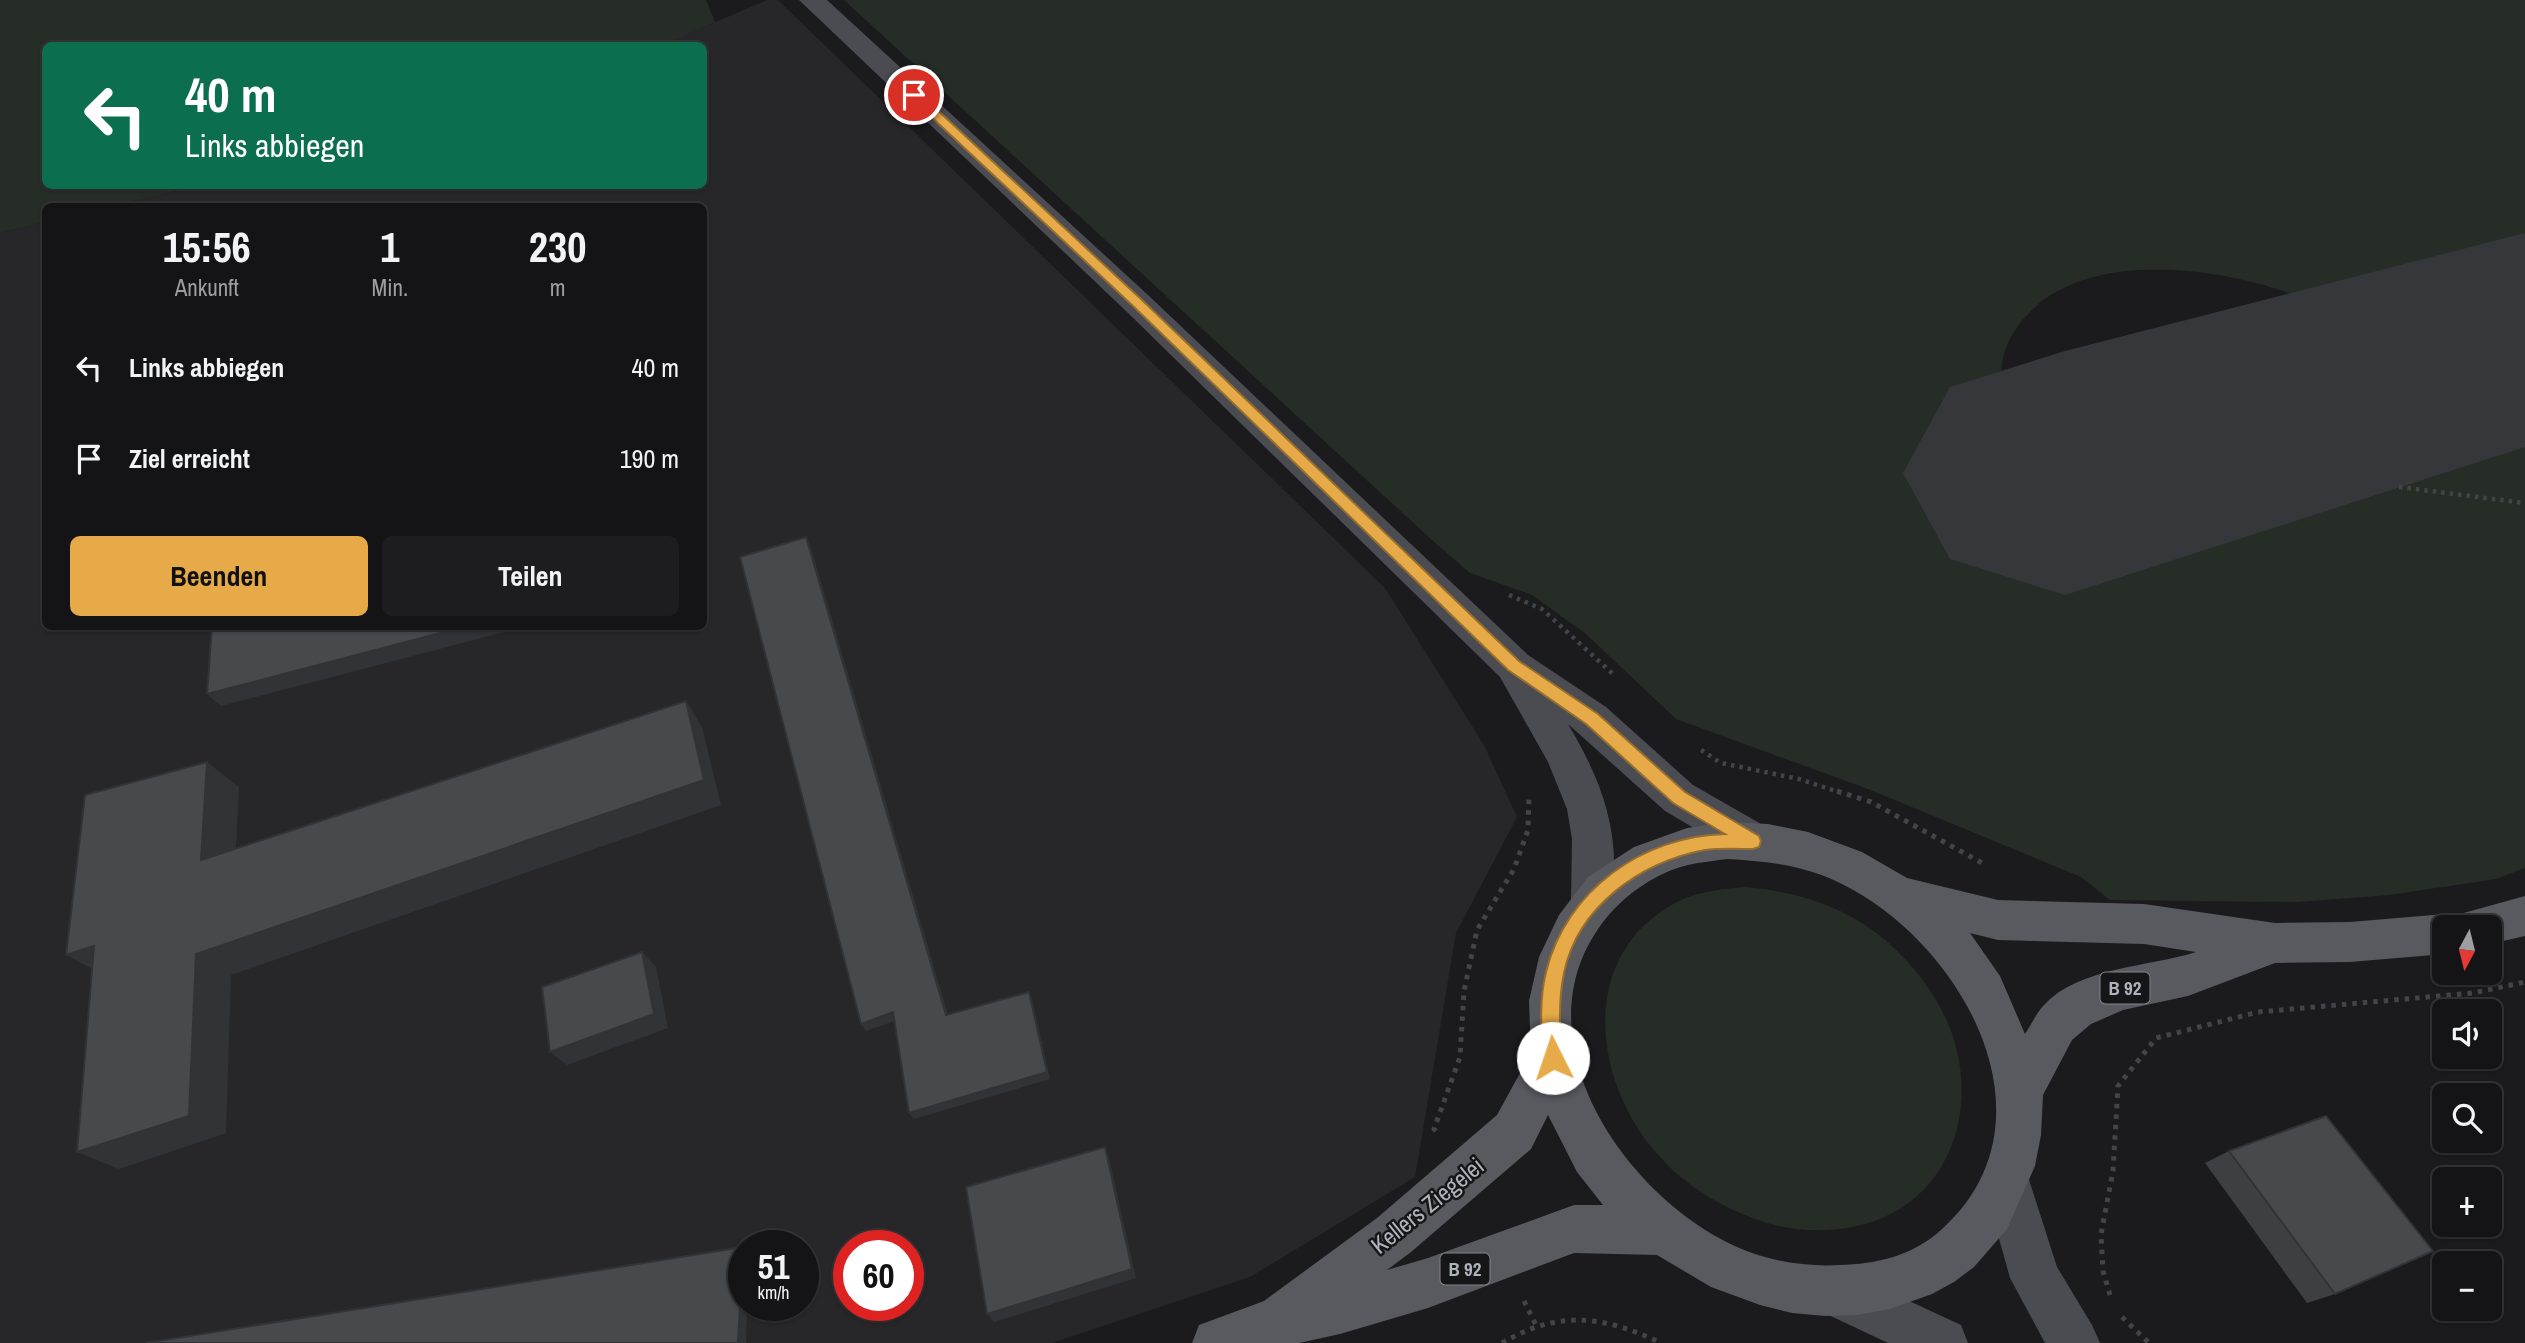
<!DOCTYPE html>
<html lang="de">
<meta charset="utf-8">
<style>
body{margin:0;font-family:"Archivo Narrow",sans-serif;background:#1d1d1f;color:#f1f3f6;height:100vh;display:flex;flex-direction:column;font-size:26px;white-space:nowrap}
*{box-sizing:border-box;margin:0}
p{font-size:23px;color:#9d9ea1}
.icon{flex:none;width:38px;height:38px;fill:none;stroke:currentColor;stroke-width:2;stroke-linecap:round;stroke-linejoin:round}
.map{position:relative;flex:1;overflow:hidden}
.drawer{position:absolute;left:42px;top:203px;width:665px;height:427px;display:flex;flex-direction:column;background:#141416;border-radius:10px;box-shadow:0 2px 5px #0004,0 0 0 2px #333335}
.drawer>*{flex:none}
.guide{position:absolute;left:42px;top:42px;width:665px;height:147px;border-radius:10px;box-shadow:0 2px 5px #0004,0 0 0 2px #333335;background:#0b6e4f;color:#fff;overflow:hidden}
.needle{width:46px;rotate:187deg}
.buttons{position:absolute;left:2432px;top:915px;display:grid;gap:14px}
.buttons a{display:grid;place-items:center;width:70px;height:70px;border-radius:10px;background:#141416;box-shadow:0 2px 5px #0004,0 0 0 2px #333335;font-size:35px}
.speed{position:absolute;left:728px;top:1230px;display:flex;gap:14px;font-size:35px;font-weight:700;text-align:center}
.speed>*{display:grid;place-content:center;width:91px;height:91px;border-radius:50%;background:#141416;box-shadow:0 2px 5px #0004,0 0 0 2px #333335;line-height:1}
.speed small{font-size:18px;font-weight:400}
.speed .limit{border:10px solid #d22;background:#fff;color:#111}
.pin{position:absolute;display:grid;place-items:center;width:60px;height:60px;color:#fff;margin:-30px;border:4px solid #fff;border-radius:50%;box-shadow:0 2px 7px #0007}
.me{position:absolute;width:77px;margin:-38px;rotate:356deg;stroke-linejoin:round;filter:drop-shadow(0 0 5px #0008)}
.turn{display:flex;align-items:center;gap:24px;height:147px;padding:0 28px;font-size:32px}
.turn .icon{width:91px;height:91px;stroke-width:2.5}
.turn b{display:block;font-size:49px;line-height:60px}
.eta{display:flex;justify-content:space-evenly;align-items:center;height:119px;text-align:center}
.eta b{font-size:42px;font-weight:800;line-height:49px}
.button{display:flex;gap:14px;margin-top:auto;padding:14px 28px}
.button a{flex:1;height:80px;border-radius:10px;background:#e6aa49;color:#111;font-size:28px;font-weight:800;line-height:80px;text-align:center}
.button a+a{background:#1d1d1f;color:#f1f3f6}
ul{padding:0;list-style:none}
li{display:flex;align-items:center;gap:21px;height:91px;padding:0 28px}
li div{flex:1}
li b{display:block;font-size:26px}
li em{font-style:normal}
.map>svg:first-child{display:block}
.built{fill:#27272a;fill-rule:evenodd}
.green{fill:#252d26}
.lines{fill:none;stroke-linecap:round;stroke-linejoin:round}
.runway{fill:#36373b;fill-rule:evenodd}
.path-far1{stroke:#424449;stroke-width:4.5;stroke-dasharray:3.5 5;stroke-linecap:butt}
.path{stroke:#424449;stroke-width:5;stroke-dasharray:4.5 6;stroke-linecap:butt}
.secondary{fill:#4a4c52;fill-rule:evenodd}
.primary{fill:#585a60;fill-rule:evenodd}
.wall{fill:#3e3f42}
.shaded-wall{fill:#323336}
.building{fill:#48494d;stroke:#323336;stroke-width:2}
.route{fill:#e6aa49;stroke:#966e2f;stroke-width:2}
.labels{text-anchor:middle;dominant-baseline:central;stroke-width:5;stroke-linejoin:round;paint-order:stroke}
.shield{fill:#161618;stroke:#80848a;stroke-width:2}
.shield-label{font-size:19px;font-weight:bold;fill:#aeb3bb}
.near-street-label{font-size:24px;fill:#aeb3bb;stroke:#161618}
</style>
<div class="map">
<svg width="2525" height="1343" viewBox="0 0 2525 1343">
<rect width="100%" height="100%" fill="#1b1b1d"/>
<path class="built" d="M767,0H778L1385,588L1484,745L1517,817L1456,933L1415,1177L1250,1277L1052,1343H0V233L45,222L46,626H704V206H111L199,186H704V46L662,45ZM744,1246H803V1306H744ZM849,1246H908V1306H849Z"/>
<g class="green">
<path d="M0,0H706L715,22L662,46H46V186H199L111,206H46L45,222L0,233Z"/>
<path d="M844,0H2525V271L2346,321C2325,310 2305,299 2283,291C2205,265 2073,249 2018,326C1996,356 1998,385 2011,417L2118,546L2525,415V868L2496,879L2389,895L2298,902L2110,900L2081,877L1868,789L1676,719L1586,634L1532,595L1470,573L1432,540Z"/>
<path d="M1746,887C1800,892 1851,908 1892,946C1921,973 1946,1008 1956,1047C1974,1115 1949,1190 1882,1218C1843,1234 1798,1234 1758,1220C1722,1207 1687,1187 1661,1158C1593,1086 1575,955 1677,902C1699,891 1722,889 1746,887Z"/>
</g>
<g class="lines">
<path class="runway" d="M2525,233V447L2065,595L1950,559L1903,473L1950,387L2065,351Z"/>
<g class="path-far1">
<path d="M2399,487L2525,503"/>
<path d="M1509,595L1542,609L1613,674"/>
<path d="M1701,750L1721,763L1799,779L1842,793"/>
</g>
<g class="path">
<path d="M1837,791L1871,802L1986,865"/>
<path d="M1436,1131L1434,1129L1460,1057L1464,991L1477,930L1514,869L1528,830L1529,795"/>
<path d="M2110,1295L2103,1271L2101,1234L2113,1171L2118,1086L2156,1038L2258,1012L2473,993L2525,982"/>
<path d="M1524,1301L1536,1325"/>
<path d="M2122,1317L2149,1343"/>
<path d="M1502,1343C1559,1310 1602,1315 1661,1343"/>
</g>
<g class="secondary">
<path d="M799,0H827L1148,295L1528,655L1606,707L1693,785L1768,828L1774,841L1768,854L1753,860L1738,854L1665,811L1568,724C1596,771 1616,817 1614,873C1614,888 1614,900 1607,915L1592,921L1577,915L1571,901L1572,839L1567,809L1548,762L1500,677L1126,311Z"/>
<path d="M2007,1157L2024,1164L2057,1267L2092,1325L2100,1343H2045L2010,1278L1983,1181L1990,1164Z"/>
<path d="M1836,1267L1961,1325L1968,1343H1888L1818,1310L1811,1292L1818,1274Z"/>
</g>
<path class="primary" d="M1727,822L1768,824L1808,832L1862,852L1907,878L1998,900L2144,904L2275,923L2350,922L2445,914L2458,919L2460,914L2525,896V936L2490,944V928H2445V954L2350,962L2275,963L2188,996L2123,1010L2091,1024L2072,1040L2043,1095L2041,1135L2035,1166L2007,1229L1974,1267L1954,1282L1932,1294L1890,1309L1857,1315L1825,1316L1792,1313L1760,1305L1711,1287L1657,1255L1574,1253L1428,1308L1340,1334L1299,1343H1192L1199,1325L1264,1301L1377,1218L1497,1115L1531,1053L1529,1001L1539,957L1559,915L1588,877L1634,847L1687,828ZM1727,859C1762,861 1796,864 1829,878C1957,932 2066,1119 1941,1230C1912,1256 1877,1264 1839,1265C1805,1267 1768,1261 1737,1247C1623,1196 1512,1033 1607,917C1627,893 1658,872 1688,865C1701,862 1714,861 1727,859ZM1970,933L1998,940L2144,944L2196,952C2149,967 2078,967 2043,1006C2036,1014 2031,1025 2025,1034L2000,976ZM1548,1115L1577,1172L1603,1205H1574L1428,1258L1387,1270L1411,1252L1531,1149Z"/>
</g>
<path class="wall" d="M2229,1151L2335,1294L2307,1303L2205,1163Z"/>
<g class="shaded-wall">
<path d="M806,537L811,548L950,1022L946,1015Z"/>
<path d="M467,626H512V630L221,706L207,694Z"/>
<path d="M686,701L702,727L721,805L231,975L226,1133L119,1169L77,1152L196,954Z"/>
<path d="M207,762L239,787L234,884L201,860Z"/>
<path d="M94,946L106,976L66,955Z"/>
<path d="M642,952L656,967L668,1028L567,1065L550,1052Z"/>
<path d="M1029,992L1032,999L1050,1079L914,1119L909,1113Z"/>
<path d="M893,1012L897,1020L866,1031L861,1024Z"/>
<path d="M1105,1147L1109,1158L1136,1278L994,1322L987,1314Z"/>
<path d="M743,1247L744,1248V1306H747L746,1343H738Z"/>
</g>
<g class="building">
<path d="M806,537L946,1015L1029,992L1047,1072L909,1113L893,1012L861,1024L740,557Z"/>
<path d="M212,626H467L207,694Z"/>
<path d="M686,701L704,780L196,954L189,1116L77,1152L94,946L66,955L85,795L207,762L201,860Z"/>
<path d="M642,952L654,1014L550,1052L542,987Z"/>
<path d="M2326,1116L2433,1251L2335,1294L2229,1151Z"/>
<path d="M1105,1147L1132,1269L987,1314L966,1187Z"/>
<path d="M743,1247L738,1343H146Z"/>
</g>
<path class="route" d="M910,92H918L1142,300L1519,661L1598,714L1685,792L1759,836L1761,841L1759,847L1753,849C1737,849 1720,848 1705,850C1641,862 1578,906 1564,973C1558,1002 1560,1029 1562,1058L1559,1065L1553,1067L1546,1065L1543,1058C1541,1029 1539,1000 1546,972C1566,890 1643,836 1725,834L1673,803L1586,724L1508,670L1133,306L910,97Z"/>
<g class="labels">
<g class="shield">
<rect x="2100.5" y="972.5" width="49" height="31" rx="5"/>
<rect x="1440.5" y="1253.5" width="49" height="31" rx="5"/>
</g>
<g class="shield-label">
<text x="2125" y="988">B 92</text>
<text x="1465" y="1269">B 92</text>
</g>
<g class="near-street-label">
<text transform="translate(1427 1205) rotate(-39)">Kellers Ziegelei</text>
</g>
</g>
</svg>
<div class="buttons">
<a><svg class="needle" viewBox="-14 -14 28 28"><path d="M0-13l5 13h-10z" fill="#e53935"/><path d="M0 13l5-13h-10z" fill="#9d9ea1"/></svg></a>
<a><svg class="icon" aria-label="sound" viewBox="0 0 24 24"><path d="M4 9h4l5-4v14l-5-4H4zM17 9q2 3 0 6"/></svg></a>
<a><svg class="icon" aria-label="search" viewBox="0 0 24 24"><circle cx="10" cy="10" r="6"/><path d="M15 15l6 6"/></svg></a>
<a>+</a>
<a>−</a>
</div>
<div class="speed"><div>51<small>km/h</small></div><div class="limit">60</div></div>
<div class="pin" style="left:914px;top:95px;background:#d93025"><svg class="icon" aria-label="arrive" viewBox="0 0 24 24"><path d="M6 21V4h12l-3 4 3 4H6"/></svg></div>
<svg class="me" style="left:1553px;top:1058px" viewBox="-20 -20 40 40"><circle r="19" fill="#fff"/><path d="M0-13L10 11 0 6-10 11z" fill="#e6aa49"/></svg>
<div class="guide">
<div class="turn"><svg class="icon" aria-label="left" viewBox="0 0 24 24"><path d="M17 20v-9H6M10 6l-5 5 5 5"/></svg><div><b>40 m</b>Links abbiegen</div></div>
</div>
<section class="drawer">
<div class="eta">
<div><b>15:56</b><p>Ankunft</p></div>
<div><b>1</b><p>Min.</p></div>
<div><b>230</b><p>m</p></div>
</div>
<ul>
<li><svg class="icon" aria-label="left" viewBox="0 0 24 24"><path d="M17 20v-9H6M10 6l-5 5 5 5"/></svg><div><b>Links abbiegen</b></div><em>40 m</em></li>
<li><svg class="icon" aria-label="arrive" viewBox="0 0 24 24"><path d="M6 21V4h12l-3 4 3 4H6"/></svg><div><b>Ziel erreicht</b></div><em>190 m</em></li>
</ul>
<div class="button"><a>Beenden</a><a>Teilen</a></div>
</section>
</div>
